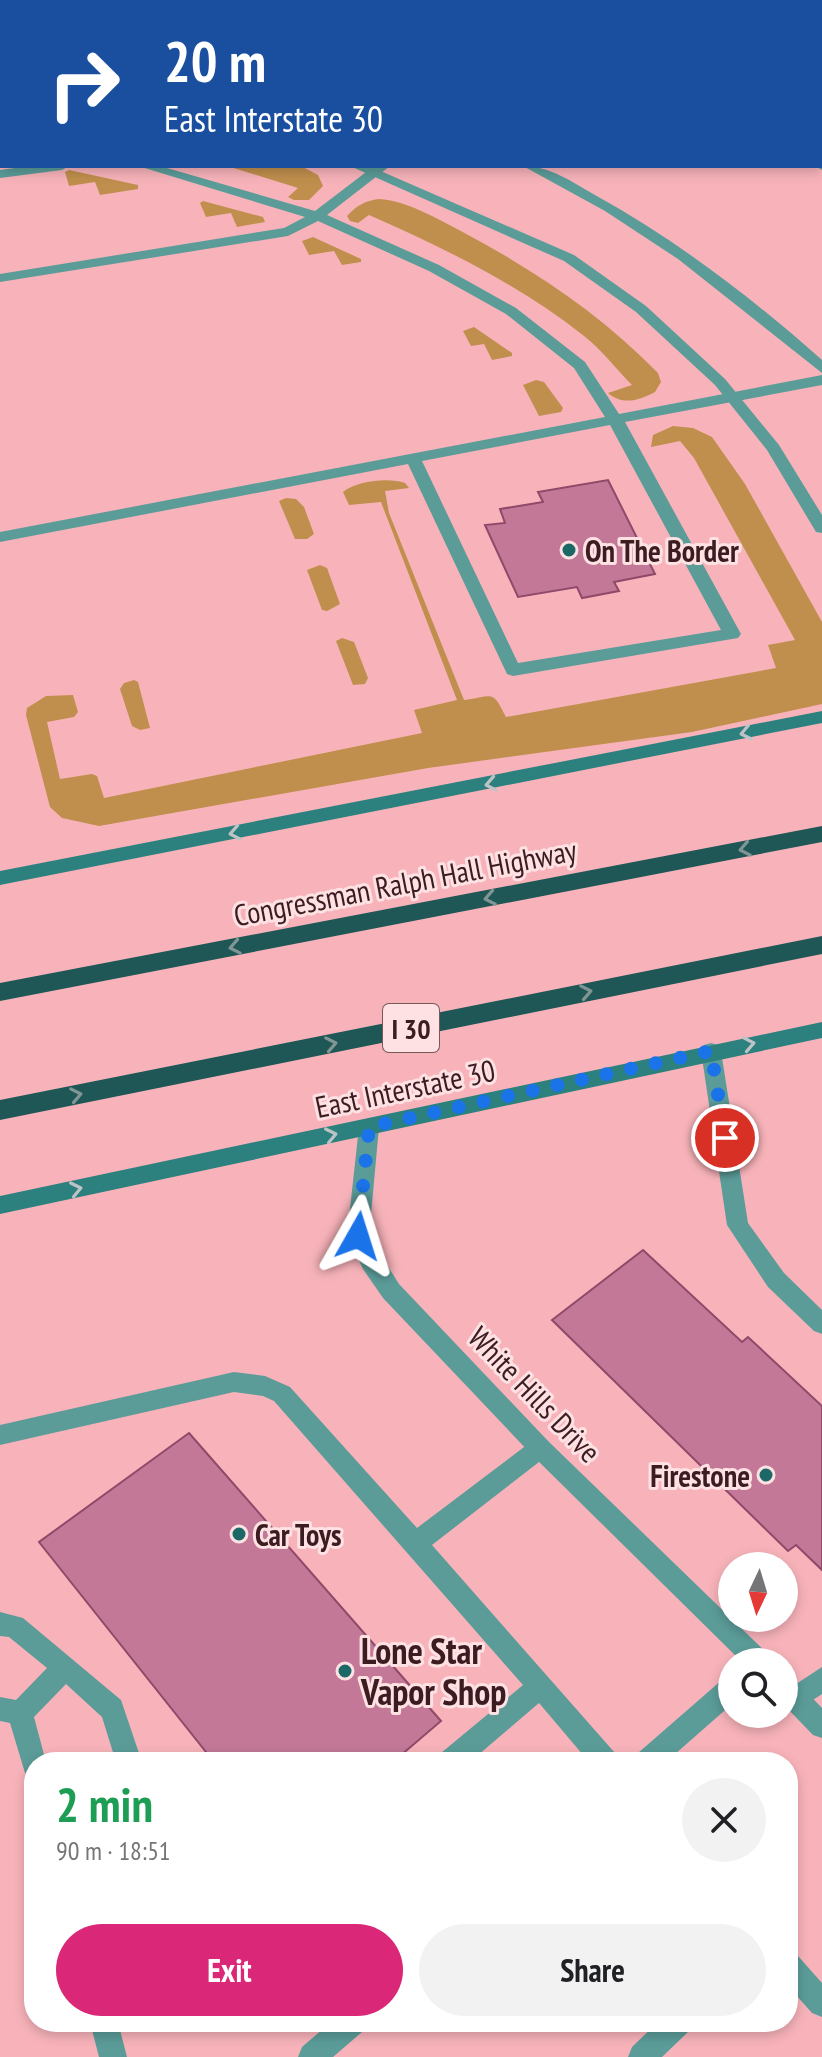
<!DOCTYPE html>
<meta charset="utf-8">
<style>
body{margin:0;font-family:"PT Sans Narrow",sans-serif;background:#f2f2f2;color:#202124;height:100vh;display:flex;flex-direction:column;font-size:30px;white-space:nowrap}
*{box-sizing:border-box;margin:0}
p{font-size:26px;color:#757577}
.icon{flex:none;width:44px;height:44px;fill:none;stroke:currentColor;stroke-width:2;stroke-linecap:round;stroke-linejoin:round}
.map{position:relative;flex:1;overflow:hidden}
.details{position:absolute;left:24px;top:1752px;width:774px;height:280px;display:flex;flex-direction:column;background:#fff;border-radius:32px;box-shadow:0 4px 12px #0003}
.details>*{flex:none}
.hud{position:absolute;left:0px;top:0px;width:822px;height:168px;box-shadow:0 4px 12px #0003;background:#1a4fa0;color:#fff;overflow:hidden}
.needle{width:52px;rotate:184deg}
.controls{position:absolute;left:718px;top:1552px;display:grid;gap:16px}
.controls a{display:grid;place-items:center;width:80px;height:80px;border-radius:50%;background:#fff;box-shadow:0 4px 12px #0003;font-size:40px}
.pin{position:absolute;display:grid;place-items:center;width:68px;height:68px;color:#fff;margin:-34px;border:4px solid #fff;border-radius:50%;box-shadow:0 2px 8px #0007}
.me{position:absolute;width:88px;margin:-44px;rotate:6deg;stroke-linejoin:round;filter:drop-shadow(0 0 6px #0008)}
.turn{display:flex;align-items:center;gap:28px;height:168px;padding:0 32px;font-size:36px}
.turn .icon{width:104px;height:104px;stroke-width:2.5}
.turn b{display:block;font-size:56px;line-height:68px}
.round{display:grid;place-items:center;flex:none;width:84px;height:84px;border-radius:42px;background:#f2f2f2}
.headline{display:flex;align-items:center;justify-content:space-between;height:136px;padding:0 32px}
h1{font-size:48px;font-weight:700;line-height:60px;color:#1e9e55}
.button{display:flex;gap:16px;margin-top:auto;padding:16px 32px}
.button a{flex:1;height:92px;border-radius:48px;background:#db2777;color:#fff;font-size:32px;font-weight:700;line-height:92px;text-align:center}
.button a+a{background:#f2f2f2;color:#202124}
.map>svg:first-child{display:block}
.green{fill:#c08f4d}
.building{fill:#c37898;stroke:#8f4969;stroke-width:2}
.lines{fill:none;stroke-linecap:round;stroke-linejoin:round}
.service{fill:#5b9c99;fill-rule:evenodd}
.minor{fill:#5b9c99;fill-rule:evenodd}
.tertiary{fill:#5b9c99;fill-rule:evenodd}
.secondary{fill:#2c817f;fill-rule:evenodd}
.motorway{fill:#1e5756;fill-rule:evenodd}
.oneway{stroke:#bec4c5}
.oneway2{stroke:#829595}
.route{stroke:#1a73e8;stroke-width:14;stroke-dasharray:0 25.2}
.poi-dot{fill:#1b6867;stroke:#fde1e3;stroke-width:3}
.labels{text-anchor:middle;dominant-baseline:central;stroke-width:6;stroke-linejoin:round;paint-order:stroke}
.shield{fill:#fde1e3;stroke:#76575a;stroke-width:2}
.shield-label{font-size:28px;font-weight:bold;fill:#3c1c20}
.poi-label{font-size:30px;font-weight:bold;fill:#3c1c20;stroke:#fde1e3;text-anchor:start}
.street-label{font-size:30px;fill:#3c1c20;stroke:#fde1e3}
.near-poi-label{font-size:36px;font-weight:bold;fill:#3c1c20;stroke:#fde1e3;text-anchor:start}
</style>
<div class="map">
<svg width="822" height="2057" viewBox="0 0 822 2057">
<rect width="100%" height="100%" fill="#f8b3ba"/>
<g class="green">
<path d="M227,166H301L318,175L323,186L309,200H294L288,197L298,188Z"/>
<path d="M69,170L138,185V189L100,195L95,182L69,186L65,172Z"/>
<path d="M379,199C407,201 434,217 459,230C531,268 601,314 658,373L661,382L655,392C640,400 623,406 608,393L632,385C616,369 602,350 584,336C520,285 444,248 369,215L358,223L350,221L347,216C357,205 365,201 379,199Z"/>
<path d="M203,201L263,217L265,222L237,227L231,213L206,217L200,203Z"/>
<path d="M313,237L361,259V262L342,265L334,251L309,255L302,241Z"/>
<path d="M474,327L512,353V356L492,360L484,344L471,346L463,331Z"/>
<path d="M536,380L544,382L563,408L561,412L539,416L523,385Z"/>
<path d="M673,426L693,428L712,437L745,484L822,622V704L692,732L428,768L99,826L62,818L50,807L26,715L27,708L46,696L73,695L78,712L74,717L47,722L60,779L92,774L97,776L104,798L422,733L414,710L457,700L381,502L349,505L343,492C356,481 389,477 405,483L409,488L385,491L389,513L464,700C494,696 492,689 506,717L776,668L768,645L795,640L694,458L680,441L651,447L653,435Z"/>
<path d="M286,498L296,499L304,507L314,534L307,539H295L279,501Z"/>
<path d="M320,565L327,568L340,604L327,611L322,610L307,570Z"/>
<path d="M342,638L354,642L368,678L365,684L353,685L336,641Z"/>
<path d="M134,680L138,682L150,728L140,730L132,726L120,689L124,683Z"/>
</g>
<g class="building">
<path d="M608,480L655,574L614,582L619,591L582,598L577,587L518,597L485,525L505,523L500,509L543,502L538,492Z"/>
<path d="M643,1250L742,1342L748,1337L822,1406V1570L796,1545L788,1551L552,1320Z"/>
<path d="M189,1433L441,1721L393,1762H214L39,1542Z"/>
</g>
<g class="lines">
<g class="service">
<path d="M637,0H650L651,2H638Z"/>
<path d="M2,7V15L0,16V8Z"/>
<rect x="0" y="35" width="2" height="8"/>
<path d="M820,160H822V170L815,166H820Z"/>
<path d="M30,166H69L62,170L0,178V170Z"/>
<path d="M138,166H160L315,211L374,166H390L327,215L439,265L516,308L585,362L619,414L822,375V385L625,422L741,634L738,638L513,676L507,674L408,464L0,542V532L605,417L574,368L506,314L429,271L318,221L288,236L0,282V274L284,228L305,217ZM610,425L721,630L518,663L422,461Z"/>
<path d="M523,166C550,166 572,182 595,195C678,241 752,298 822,360V373L678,259L605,211Z"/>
<path d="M711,1043L718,1045L721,1051L748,1223L784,1273L822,1310V1334L814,1331L768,1287L727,1225L701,1051L704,1045Z"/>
<path d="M234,1372L265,1376L290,1387L417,1528L532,1441L540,1438L548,1441L552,1448L548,1455L432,1545L615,1753L619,1762H589L539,1703L470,1762H437L441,1753L523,1685L274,1401L263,1396L234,1392L0,1445V1425Z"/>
<path d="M0,1612L23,1618L121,1700L142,1762H116L102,1717L66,1684L34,1717L46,1762H34V1777L25,1773L10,1723L0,1721V1697L16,1700L47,1668L9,1637L0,1636Z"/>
<path d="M822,1667V1694L796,1711L787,1708L784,1700L787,1690Z"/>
<path d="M732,1676V1704L666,1762H634L638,1753L723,1679Z"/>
<path d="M788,1953L798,1956L822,1983V2017L812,2013L788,1986Z"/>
<path d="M90,2022H118L127,2057H99Z"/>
<path d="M331,2022H366L362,2032L333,2057H298L302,2047Z"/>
<path d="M658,2022H692L688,2032L662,2057H628L632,2047Z"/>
</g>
<g class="minor">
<path d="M369,1119L376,1121L379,1127L369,1236L399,1284L548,1441L768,1654L771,1662H742L532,1455L383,1298L363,1269L347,1236L359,1127L362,1121Z"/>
<path d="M784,1675L793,1678L822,1708V1738L813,1735L784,1705Z"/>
</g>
<g class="tertiary">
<rect x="0" y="88" width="2" height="8"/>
<path d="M350,166H369L574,255L646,306L725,379L779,445L822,515V533L816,532L767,450L715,385L636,312L564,261Z"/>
</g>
<g class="secondary">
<path d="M822,711V723L0,885V871Z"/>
<path d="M822,1022V1038L0,1214V1196Z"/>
</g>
<g class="motorway">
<path d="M822,826V842L0,1001V983Z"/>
<path d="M822,936V954L0,1120V1100Z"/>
</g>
</g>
<defs><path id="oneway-chevron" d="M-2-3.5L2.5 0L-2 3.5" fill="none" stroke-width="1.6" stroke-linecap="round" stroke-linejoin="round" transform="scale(2)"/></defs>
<g class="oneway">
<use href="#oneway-chevron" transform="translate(746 733) rotate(168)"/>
<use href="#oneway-chevron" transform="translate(491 784) rotate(169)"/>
<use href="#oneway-chevron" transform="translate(235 833) rotate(169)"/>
<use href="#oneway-chevron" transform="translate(749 1044) rotate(-11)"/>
<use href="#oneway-chevron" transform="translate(331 1135) rotate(-12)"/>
<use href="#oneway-chevron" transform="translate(76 1189) rotate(-12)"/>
</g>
<g class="oneway2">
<use href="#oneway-chevron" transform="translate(745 849) rotate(169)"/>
<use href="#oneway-chevron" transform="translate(490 898) rotate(169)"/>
<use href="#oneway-chevron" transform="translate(235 947) rotate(169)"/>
<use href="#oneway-chevron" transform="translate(586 992) rotate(-11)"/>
<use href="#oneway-chevron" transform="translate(331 1044) rotate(-11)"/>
<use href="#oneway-chevron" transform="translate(76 1095) rotate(-11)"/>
</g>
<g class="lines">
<path class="route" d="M358,1236L369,1127L711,1051L725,1138"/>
</g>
<g class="poi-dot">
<circle cx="569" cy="550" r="8"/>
<circle cx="766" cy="1475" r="8"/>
<circle cx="239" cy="1534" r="8"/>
<circle cx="345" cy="1671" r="8"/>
</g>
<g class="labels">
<rect class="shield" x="383" y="1004" width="56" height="48" rx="6"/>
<g class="shield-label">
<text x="411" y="1028">I 30</text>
</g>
<g class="poi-label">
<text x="585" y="550">On The Border</text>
<text x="750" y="1475" text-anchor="end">Firestone</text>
<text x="255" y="1534">Car Toys</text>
</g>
<g class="street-label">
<text transform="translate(405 882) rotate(-11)">Congressman Ralph Hall Highway</text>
<text transform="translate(405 1088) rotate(-12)">East Interstate 30</text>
<text transform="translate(535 1394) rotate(46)">White Hills Drive</text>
</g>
<g class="near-poi-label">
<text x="361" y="1650">Lone Star<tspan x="361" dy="41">Vapor Shop</tspan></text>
</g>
</g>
</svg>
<div class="controls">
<a><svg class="needle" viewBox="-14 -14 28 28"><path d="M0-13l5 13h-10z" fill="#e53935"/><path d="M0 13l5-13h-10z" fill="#757577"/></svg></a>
<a><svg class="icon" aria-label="search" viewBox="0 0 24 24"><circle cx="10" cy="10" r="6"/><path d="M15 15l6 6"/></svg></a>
</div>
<div class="pin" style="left:725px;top:1138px;background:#d93025"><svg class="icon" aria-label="arrive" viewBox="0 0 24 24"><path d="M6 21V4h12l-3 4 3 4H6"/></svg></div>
<svg class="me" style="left:358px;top:1236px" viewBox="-20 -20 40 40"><path d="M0-17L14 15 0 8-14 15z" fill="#1a73e8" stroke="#fff" stroke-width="4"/></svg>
<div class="hud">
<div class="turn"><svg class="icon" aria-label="right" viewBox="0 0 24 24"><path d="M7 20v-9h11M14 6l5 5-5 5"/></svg><div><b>20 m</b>East Interstate 30</div></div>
</div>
<section class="details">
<div class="headline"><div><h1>2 min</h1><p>90 m · 18:51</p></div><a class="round"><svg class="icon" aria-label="close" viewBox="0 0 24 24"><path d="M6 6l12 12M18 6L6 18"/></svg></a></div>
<div class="button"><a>Exit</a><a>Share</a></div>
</section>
</div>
